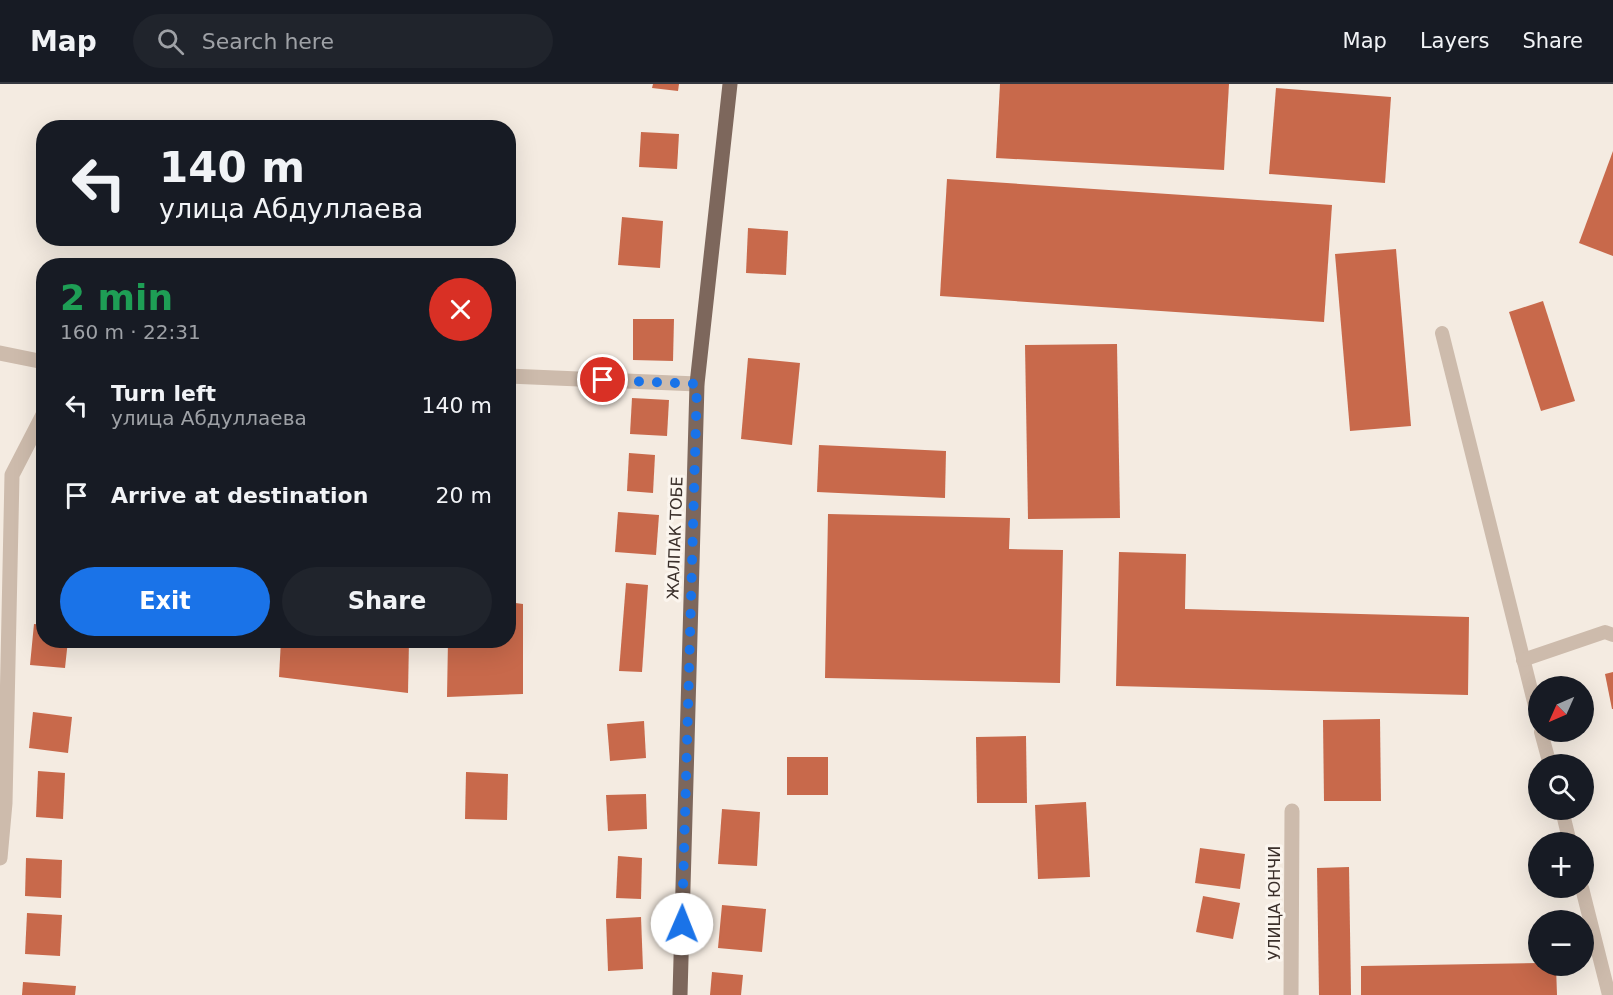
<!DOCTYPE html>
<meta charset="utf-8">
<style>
body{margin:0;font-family:"DejaVu Sans",sans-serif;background:#20242c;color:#f1f3f6;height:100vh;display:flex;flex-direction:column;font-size:22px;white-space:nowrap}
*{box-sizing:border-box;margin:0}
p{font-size:20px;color:#9ea1a6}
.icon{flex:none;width:33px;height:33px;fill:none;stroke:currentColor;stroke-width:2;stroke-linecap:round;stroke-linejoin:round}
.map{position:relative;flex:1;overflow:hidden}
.side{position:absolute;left:36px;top:174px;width:480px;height:390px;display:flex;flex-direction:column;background:#171b24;border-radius:24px;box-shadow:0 6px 24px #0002}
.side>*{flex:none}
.banner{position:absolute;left:36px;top:36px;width:480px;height:126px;border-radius:24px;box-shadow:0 6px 24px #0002;background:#171b24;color:#f1f3f6;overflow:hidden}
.needle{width:39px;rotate:225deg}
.tools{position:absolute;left:1528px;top:592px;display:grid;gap:12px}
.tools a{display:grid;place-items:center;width:66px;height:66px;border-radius:50%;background:#171b24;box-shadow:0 6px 24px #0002;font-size:30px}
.pin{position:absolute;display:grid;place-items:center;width:51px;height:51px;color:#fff;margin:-26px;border:3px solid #fff;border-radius:50%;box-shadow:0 2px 6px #0007}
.me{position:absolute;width:66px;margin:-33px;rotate:1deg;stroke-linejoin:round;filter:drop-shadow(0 0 4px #0008)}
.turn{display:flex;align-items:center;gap:21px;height:126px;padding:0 24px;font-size:27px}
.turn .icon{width:78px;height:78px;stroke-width:2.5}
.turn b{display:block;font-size:42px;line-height:51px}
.round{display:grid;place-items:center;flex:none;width:63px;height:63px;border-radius:32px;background:#20242c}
.summary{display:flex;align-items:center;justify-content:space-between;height:102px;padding:0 24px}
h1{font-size:36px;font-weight:800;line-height:45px;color:#1e9e55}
.button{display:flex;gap:12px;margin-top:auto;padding:12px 24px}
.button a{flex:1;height:69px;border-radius:36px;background:#1a73e8;color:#fff;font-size:24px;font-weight:800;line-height:69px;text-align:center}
.button a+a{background:#20242c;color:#f1f3f6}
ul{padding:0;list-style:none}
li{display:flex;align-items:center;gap:18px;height:90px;padding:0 24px}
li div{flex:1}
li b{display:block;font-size:22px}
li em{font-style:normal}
header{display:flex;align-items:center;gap:36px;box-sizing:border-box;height:84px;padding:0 30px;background:#171b24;border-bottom:2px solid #363941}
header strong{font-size:28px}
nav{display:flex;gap:33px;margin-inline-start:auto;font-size:21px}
.search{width:420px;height:54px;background:#20242c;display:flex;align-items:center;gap:15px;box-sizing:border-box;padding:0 21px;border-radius:33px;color:#9ea1a6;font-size:22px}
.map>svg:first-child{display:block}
.building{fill:#c8694b}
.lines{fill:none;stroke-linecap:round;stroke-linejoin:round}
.service{stroke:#cdbbac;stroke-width:14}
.minor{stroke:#cdbbac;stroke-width:15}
.primary{stroke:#7d675c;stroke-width:15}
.route{stroke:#1a73e8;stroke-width:10;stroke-dasharray:0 18}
.labels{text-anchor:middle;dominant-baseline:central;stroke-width:6;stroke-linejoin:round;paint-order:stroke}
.street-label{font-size:16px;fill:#3b302b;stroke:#fbf5ee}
</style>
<header>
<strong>Map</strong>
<div class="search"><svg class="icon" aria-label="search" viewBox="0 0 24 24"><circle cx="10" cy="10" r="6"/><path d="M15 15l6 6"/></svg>Search here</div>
<nav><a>Map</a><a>Layers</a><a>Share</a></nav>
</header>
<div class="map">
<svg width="1613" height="911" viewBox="0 0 1613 911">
<rect width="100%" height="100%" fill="#f4ebe1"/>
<g class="building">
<path d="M653,0H679L678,7L652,4Z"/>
<path d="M1000,0H1229L1224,86L996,74Z"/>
<path d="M1276,4L1391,13L1385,99L1269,90Z"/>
<path d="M641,48L679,50L677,85L639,83Z"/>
<path d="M1613,67V172L1579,159Z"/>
<path d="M947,95L1332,121L1324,238L940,212Z"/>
<path d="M622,133L663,137L660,184L618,181Z"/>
<path d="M748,144L788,147L786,191L746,189Z"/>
<path d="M1396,165L1411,342L1350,347L1335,170Z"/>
<path d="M1543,217L1575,317L1541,327L1509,228Z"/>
<path d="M633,235H674L673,277L633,276Z"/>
<path d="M1117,260L1120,434L1028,435L1025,261Z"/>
<path d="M748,274L800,279L792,361L741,355Z"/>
<path d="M508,308H513L510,343H508Z"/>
<path d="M632,314L669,316L667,352L630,350Z"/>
<path d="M819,361L946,367L945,414L817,408Z"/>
<path d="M629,369L655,371L653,409L627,407Z"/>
<path d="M618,428L659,431L656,471L615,468Z"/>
<path d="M828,430L1010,434L1009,465L1063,466L1060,599L825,594Z"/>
<path d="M1119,468L1186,470L1185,525L1469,533L1468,611L1116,602Z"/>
<path d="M626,499L648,501L642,588L619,587Z"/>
<path d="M508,518L523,520V610L447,613L448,556H508Z"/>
<path d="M34,540L44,541V556H68L65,584L30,581Z"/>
<path d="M281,556H409L408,609L279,593Z"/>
<path d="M1613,588V625H1612L1605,590Z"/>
<path d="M33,628L72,633L68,669L29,664Z"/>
<path d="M1380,635L1381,717H1324L1323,636Z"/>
<path d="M644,637L646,674L610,677L607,640Z"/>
<path d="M1026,652L1027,719H977L976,653Z"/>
<rect x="787" y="673" width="41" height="38"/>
<path d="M38,687L65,689L63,735L36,733Z"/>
<path d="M466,688L508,690L507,736L465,735Z"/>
<path d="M646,710L647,745L608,747L606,711Z"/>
<path d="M1086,718L1090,793L1038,795L1035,721Z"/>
<path d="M722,725L760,728L757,782L718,780Z"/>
<path d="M1200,764L1245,770L1240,805L1195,799Z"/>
<path d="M618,772L642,774L641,815L616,814Z"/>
<path d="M26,774L62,776L61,814L25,812Z"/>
<path d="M1349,783L1351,911H1319L1317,784Z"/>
<path d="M1203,812L1240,819L1233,855L1196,848Z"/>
<path d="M722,821L766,825L762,868L718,864Z"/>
<path d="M27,829L62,831L60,872L25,870Z"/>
<path d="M641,833L643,885L608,887L606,835Z"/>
<path d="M1539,879V882H1556L1557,911H1361V882Z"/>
<path d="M712,888L743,891L741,911H710Z"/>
<path d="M23,898L76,902L75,911H22Z"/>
</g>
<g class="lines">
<g class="service">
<path d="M1442,249L1539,638"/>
<path d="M1523,576L1605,548L1613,551"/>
<path d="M1541,648L1550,681"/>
<path d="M1562,726L1570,759"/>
<path d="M1582,804L1609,911"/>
</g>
<g class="minor">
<path d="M0,269L44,278"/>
<path d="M508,292L697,300"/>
<path d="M0,774L5,719L12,391L44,329"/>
<path d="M1291,911L1292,727"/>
</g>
<path class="primary" d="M680,911L697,300L730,0"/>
</g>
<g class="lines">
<path class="route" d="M603,296L697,300L682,840"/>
</g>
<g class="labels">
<g class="street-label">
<text transform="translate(675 454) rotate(-88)">ЖАЛПАК ТОБЕ</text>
<text transform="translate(1274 819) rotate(-90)">УЛИЦА ЮНЧИ</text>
</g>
</g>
</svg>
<div class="tools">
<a><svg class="needle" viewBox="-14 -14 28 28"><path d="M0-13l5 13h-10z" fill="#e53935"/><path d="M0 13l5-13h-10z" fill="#9ea1a6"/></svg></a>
<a><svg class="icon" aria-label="search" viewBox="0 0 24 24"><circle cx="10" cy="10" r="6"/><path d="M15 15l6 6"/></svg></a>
<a>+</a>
<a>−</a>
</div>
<div class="pin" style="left:603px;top:296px;background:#d93025"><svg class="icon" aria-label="arrive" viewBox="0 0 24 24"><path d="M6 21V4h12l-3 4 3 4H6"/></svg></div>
<svg class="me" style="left:682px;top:840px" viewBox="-20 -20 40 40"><circle r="19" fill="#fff"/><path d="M0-13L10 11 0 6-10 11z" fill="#1a73e8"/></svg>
<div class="banner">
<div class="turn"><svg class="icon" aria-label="left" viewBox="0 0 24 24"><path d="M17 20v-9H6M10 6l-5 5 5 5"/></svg><div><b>140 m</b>улица Абдуллаева</div></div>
</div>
<section class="side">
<div class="summary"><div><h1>2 min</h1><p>160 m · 22:31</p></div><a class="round" style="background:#d93025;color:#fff"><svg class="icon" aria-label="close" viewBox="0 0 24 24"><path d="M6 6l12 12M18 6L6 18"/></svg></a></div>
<ul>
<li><svg class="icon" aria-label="left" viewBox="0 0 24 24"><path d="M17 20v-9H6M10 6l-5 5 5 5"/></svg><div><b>Turn left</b><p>улица Абдуллаева</p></div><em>140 m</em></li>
<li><svg class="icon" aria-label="arrive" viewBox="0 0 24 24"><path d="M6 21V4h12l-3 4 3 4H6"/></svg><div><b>Arrive at destination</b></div><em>20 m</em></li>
</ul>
<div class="button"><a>Exit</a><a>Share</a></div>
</section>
</div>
